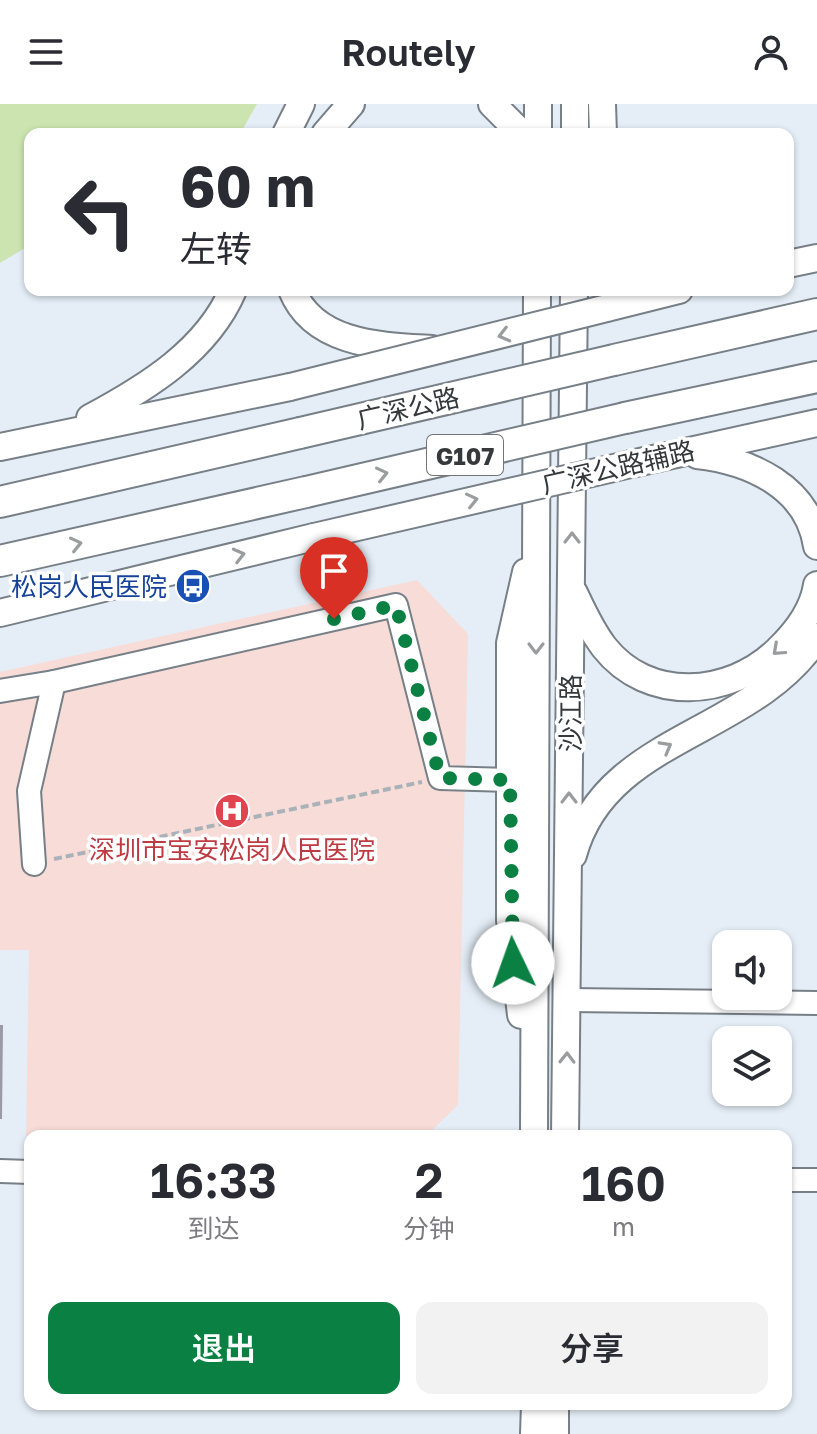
<!DOCTYPE html>
<html lang="zh">
<meta charset="utf-8">
<style>
body{margin:0;font-family:"Golos Text","Noto Sans SC",sans-serif;background:#f2f2f3;color:#2b2b33;height:100vh;display:flex;flex-direction:column;font-size:30px;white-space:nowrap}
*{box-sizing:border-box;margin:0}
p{font-size:26px;color:#7c7c81}
.icon{flex:none;width:44px;height:44px;fill:none;stroke:currentColor;stroke-width:2;stroke-linecap:round;stroke-linejoin:round}
.map{position:relative;flex:1;overflow:hidden}
.sheet{position:absolute;left:24px;top:1026px;width:768px;height:280px;display:flex;flex-direction:column;background:#fff;border-radius:16px;box-shadow:0 2px 6px #0004}
.sheet>*{flex:none}
.top-card{position:absolute;left:24px;top:24px;width:770px;height:168px;border-radius:16px;box-shadow:0 2px 6px #0004;background:#fff;color:#2b2b33;overflow:hidden}
.controls{position:absolute;left:712px;top:826px;display:grid;gap:16px}
.controls a{display:grid;place-items:center;width:80px;height:80px;border-radius:16px;background:#fff;box-shadow:0 2px 6px #0004;font-size:40px}
.pin{position:absolute;display:grid;place-items:center;width:68px;height:68px;color:#fff;margin:-82px -34px;border-radius:50% 50% 50% 0;rotate:-45deg;box-shadow:0 0 8px #0007}
.pin .icon{rotate:45deg}
.me{position:absolute;width:88px;margin:-44px;rotate:357deg;stroke-linejoin:round;filter:drop-shadow(0 0 6px #0008)}
.turn{display:flex;align-items:center;gap:28px;height:168px;padding:0 24px;font-size:36px}
.turn .icon{width:104px;height:104px;stroke-width:2.5}
.turn b{display:block;font-size:56px;line-height:68px}
.eta{display:flex;justify-content:space-evenly;align-items:center;height:136px;text-align:center}
.eta b{font-size:48px;font-weight:600;line-height:56px}
.primary-button{display:flex;gap:16px;margin-top:auto;padding:16px 24px}
.primary-button a{flex:1;height:92px;border-radius:16px;background:#0b8043;color:#fff;font-size:32px;font-weight:600;line-height:92px;text-align:center}
.primary-button a+a{background:#f2f2f3;color:#2b2b33}
header{display:flex;justify-content:space-between;align-items:center;height:104px;padding:0 24px;background:#fff;font-size:36px;font-weight:600}
.map>svg:first-child{display:block}
.medical{fill:#f7dcd7}
.green{fill:#cce5b0}
.building{fill:#d3d5f5;stroke:#999aa5;stroke-width:2}
.lines{fill:none;stroke-linecap:round;stroke-linejoin:round}
.minor-casing{stroke:#777f87;stroke-width:26}
.major-casing{stroke:#777f87;stroke-width:30}
.highway-casing{stroke:#777f87;stroke-width:34}
.path{stroke:#aab2b9;stroke-width:4;stroke-dasharray:8 4;stroke-linecap:butt}
.minor{stroke:#fff;stroke-width:22}
.major{stroke:#fff;stroke-width:26}
.highway{stroke:#fff;stroke-width:30}
.major-bridge-casing{stroke:#777f87;stroke-width:30;stroke-linecap:butt}
.highway-bridge-casing{stroke:#777f87;stroke-width:34;stroke-linecap:butt}
.major-bridge{stroke:#fff;stroke-width:26}
.highway-bridge{stroke:#fff;stroke-width:30}
.oneway{stroke:#9a9c9e}
.route{stroke:#0b8043;stroke-width:14;stroke-dasharray:0 25.2}
.labels{text-anchor:middle;dominant-baseline:central;stroke-width:7;stroke-linejoin:round;paint-order:stroke}
.shield{fill:#fff;stroke:#727476;stroke-width:2}
.shield-label{font-size:24px;font-weight:bold;fill:#35393c}
.street-label{font-size:26px;fill:#35393c;stroke:#fff}
.transit-label{font-size:26px;fill:#164399;stroke:#fff;text-anchor:end}
.health-label{font-size:26px;fill:#be3a42;stroke:#fff}
</style>
<header><svg class="icon" aria-label="menu" viewBox="0 0 24 24"><path d="M4 6h16M4 12h16M4 18h16"/></svg>Routely<svg class="icon" aria-label="person" viewBox="0 0 24 24"><circle cx="12" cy="8" r="4"/><path d="M4 21q1-7 8-7t8 7"/></svg></header>
<div class="map">
<svg width="817" height="1330" viewBox="0 0 817 1330">
<rect width="100%" height="100%" fill="#e5eef7"/>
<path class="medical" d="M417,476L468,530L458,1001L426,1032H26L29,846H0V568Z"/>
<path class="green" d="M0,0H257L240,30H30V141L0,159Z"/>
<path class="building" d="M0,922H2L1,1014H0Z"/>
<g class="lines">
<g class="minor-casing">
<g id="minor">
<path d="M54,578L396,501L440,674L510,676"/>
<path d="M0,587L54,578L29,687L34,760"/>
<path d="M568,896L817,899"/>
<path d="M0,1067L30,1068"/>
<path d="M786,1076H817"/>
</g>
</g>
<g class="major-casing">
<g id="major">
<path d="M492,0L522,30"/>
<path d="M602,0L603,30"/>
<path d="M286,30L301,0"/>
<path d="M325,30L351,0"/>
<path d="M538,30V0"/>
<path d="M575,30V0"/>
<path d="M788,160L817,154"/>
<path d="M292,186C314,241 382,242 432,245"/>
<path d="M607,204L679,186"/>
<path d="M90,314C146,284 207,247 233,186"/>
<path d="M0,343L290,283"/>
<path d="M697,351C751,357 808,383 817,442"/>
<path d="M631,360L817,319"/>
<path d="M574,489C583,508 591,526 604,543C648,599 729,593 777,547C796,529 813,508 817,481"/>
<path d="M0,509L314,433"/>
<path d="M573,751C605,631 753,632 817,533"/>
<path d="M521,911L510,816V539L526,468"/>
<path d="M534,1032L537,186"/>
<path d="M565,1032L574,186"/>
<path d="M534,1330L535,1300"/>
<path d="M555,1330V1300"/>
</g>
</g>
<g class="highway-casing">
<g id="highway">
<path d="M614,256L817,210"/>
<path d="M625,314L817,273"/>
<path d="M0,398L300,329"/>
<path d="M0,457L306,388"/>
</g>
</g>
<path class="path" d="M54,755L422,678"/>
<use href="#minor" class="minor"/>
<use href="#major" class="major"/>
<use href="#highway" class="highway"/>
<g class="major-bridge-casing">
<g id="major-bridge">
<path d="M290,283L607,204"/>
<path d="M314,433L631,360"/>
</g>
</g>
<g class="highway-bridge-casing">
<g id="highway-bridge">
<path d="M300,329L614,256"/>
<path d="M306,388L625,314"/>
</g>
</g>
<use href="#major-bridge" class="major-bridge"/>
<use href="#highway-bridge" class="highway-bridge"/>
</g>
<defs><path id="oneway-chevron" d="M-2-3.5L2.5 0L-2 3.5" fill="none" stroke-width="1.6" stroke-linecap="round" stroke-linejoin="round" transform="scale(2)"/></defs>
<g class="oneway">
<use href="#oneway-chevron" transform="translate(504 231) rotate(166)"/>
<use href="#oneway-chevron" transform="translate(382 370) rotate(-13)"/>
<use href="#oneway-chevron" transform="translate(472 396) rotate(-13)"/>
<use href="#oneway-chevron" transform="translate(572 434) rotate(-90)"/>
<use href="#oneway-chevron" transform="translate(76 440) rotate(-13)"/>
<use href="#oneway-chevron" transform="translate(239 451) rotate(-14)"/>
<use href="#oneway-chevron" transform="translate(536 544) rotate(90)"/>
<use href="#oneway-chevron" transform="translate(778 546) rotate(138)"/>
<use href="#oneway-chevron" transform="translate(666 643) rotate(-29)"/>
<use href="#oneway-chevron" transform="translate(569 694) rotate(-90)"/>
<use href="#oneway-chevron" transform="translate(567 954) rotate(-89)"/>
</g>
<g class="lines">
<path class="route" d="M334,515L396,501L440,674L510,676L513,859"/>
</g>
<defs>
<g id="bus-disc" transform="scale(1.8)"><circle r="9.5" fill="#1a4fb4" stroke="#fff"/><path d="M-5-6H5V4H4V6H2V4H-2V6H-4V4H-5ZM-3.5-4V0h7V-4ZM-3.5 1.2v1.5H-2V1.2ZM2 1.2v1.5H3.5V1.2Z" fill="#fff"/></g>
<g id="hospital-disc" transform="scale(1.8)"><circle r="9.5" fill="#e0444e" stroke="#fff"/><path d="M-5-5h3v3.5h4V-5h3V5h-3V1.5h-4V5h-3Z" fill="#fff"/></g>
</defs>
<g fill-rule="evenodd">
<use href="#bus-disc" x="193" y="482"/>
<use href="#hospital-disc" x="232" y="707"/>
</g>
<g class="labels">
<rect class="shield" x="427" y="331" width="76" height="40" rx="6"/>
<g class="shield-label">
<text x="465" y="351">G107</text>
</g>
<g class="street-label">
<text transform="translate(408 304) rotate(-13)">广深公路</text>
<text transform="translate(618 363) rotate(-13)">广深公路辅路</text>
<text transform="translate(570 609) rotate(-90)">沙江路</text>
</g>
<g class="transit-label">
<text x="167" y="482">松岗人民医院</text>
</g>
<g class="health-label">
<text x="232" y="745">深圳市宝安松岗人民医院</text>
</g>
</g>
</svg>
<div class="controls">
<a><svg class="icon" aria-label="sound" viewBox="0 0 24 24"><path d="M4 9h4l5-4v14l-5-4H4zM17 9q2 3 0 6"/></svg></a>
<a><svg class="icon" aria-label="layers" viewBox="0 0 24 24"><path d="M12 4l9 5-9 5-9-5zM3 14l9 5 9-5"/></svg></a>
</div>
<div class="pin" style="left:334px;top:515px;background:#d93025"><svg class="icon" aria-label="arrive" viewBox="0 0 24 24"><path d="M6 21V4h12l-3 4 3 4H6"/></svg></div>
<svg class="me" style="left:513px;top:859px" viewBox="-20 -20 40 40"><circle r="19" fill="#fff"/><path d="M0-13L10 11 0 6-10 11z" fill="#0b8043"/></svg>
<div class="top-card">
<div class="turn"><svg class="icon" aria-label="left" viewBox="0 0 24 24"><path d="M17 20v-9H6M10 6l-5 5 5 5"/></svg><div><b>60 m</b>左转</div></div>
</div>
<section class="sheet">
<div class="eta">
<div><b>16:33</b><p>到达</p></div>
<div><b>2</b><p>分钟</p></div>
<div><b>160</b><p>m</p></div>
</div>
<div class="primary-button"><a>退出</a><a>分享</a></div>
</section>
</div>
